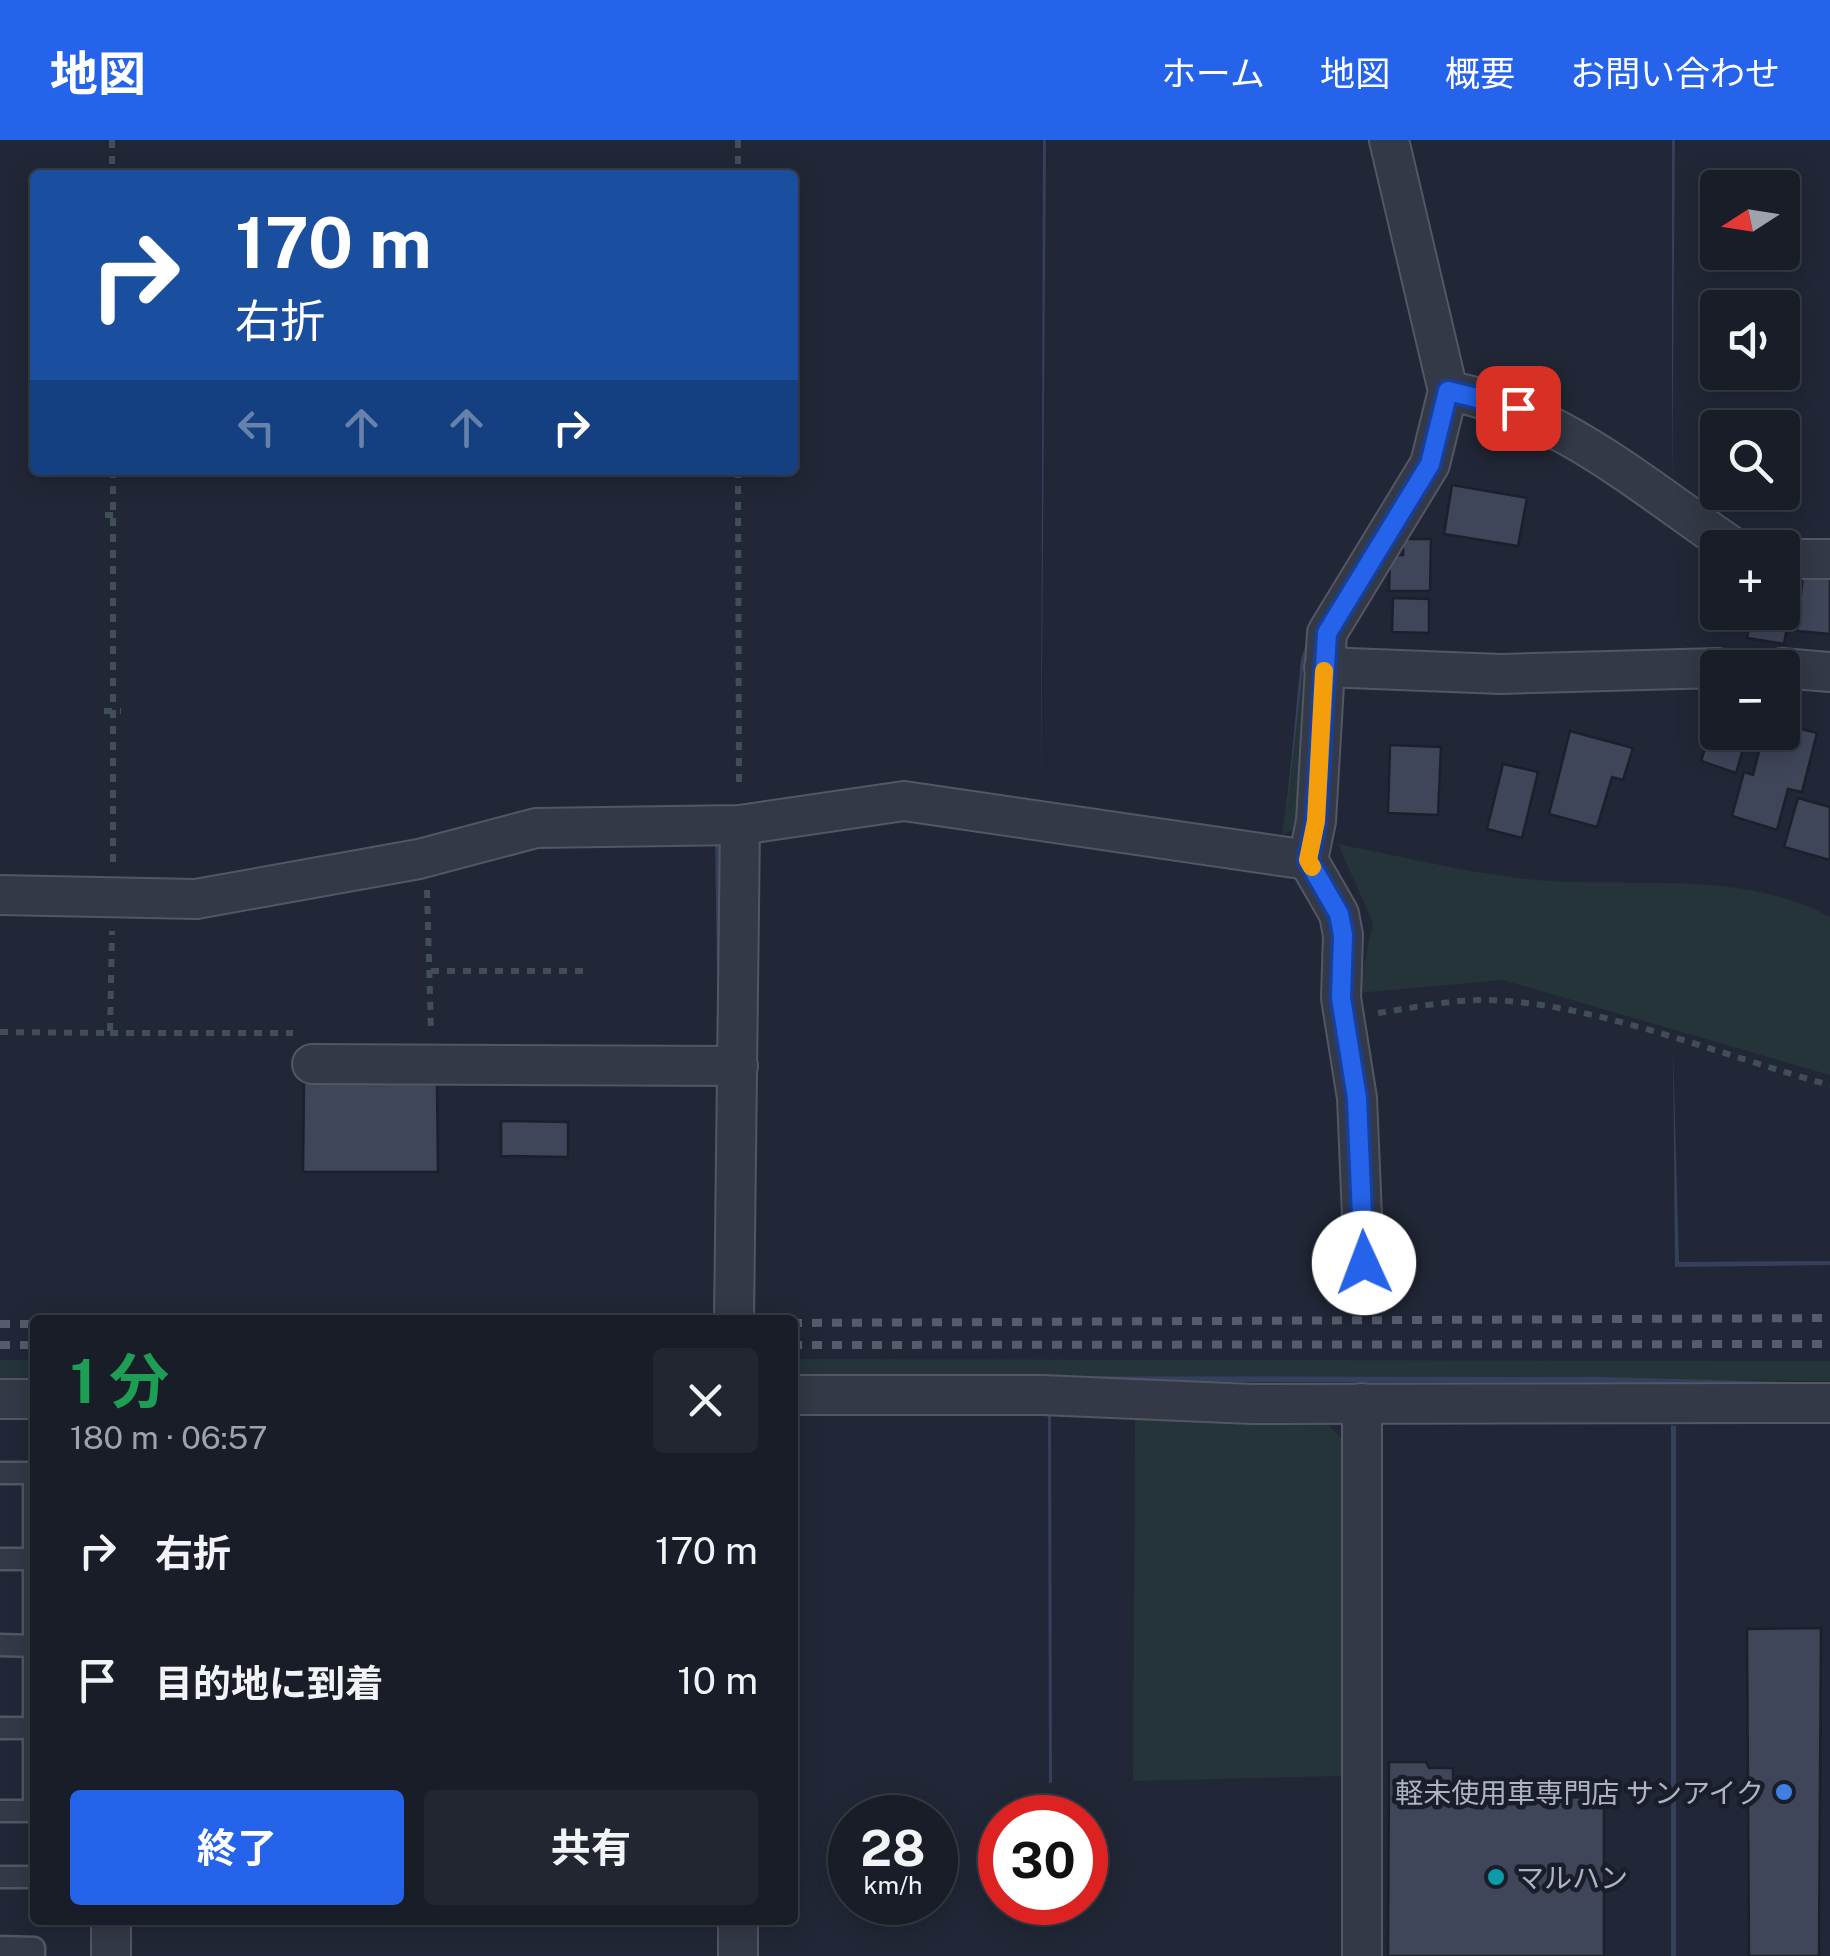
<!DOCTYPE html>
<html lang="ja">
<meta charset="utf-8">
<style>
body{margin:0;font-family:"Public Sans","Noto Sans JP",sans-serif;background:#222630;color:#f1f3f6;height:100vh;display:flex;flex-direction:column;font-size:38px;white-space:nowrap}
*{box-sizing:border-box;margin:0}
p{font-size:32px;color:#9fa2a8}
.icon{flex:none;width:55px;height:55px;fill:none;stroke:currentColor;stroke-width:2;stroke-linecap:round;stroke-linejoin:round}
.map{position:relative;flex:1;overflow:hidden}
.panel{position:absolute;left:30px;top:1175px;width:768px;height:610px;display:flex;flex-direction:column;background:#191d28;border-radius:10px;box-shadow:0 5px 25px #0003,0 0 0 2px #373b45}
.panel>*{flex:none}
.guide{position:absolute;left:30px;top:30px;width:768px;height:305px;border-radius:10px;box-shadow:0 5px 25px #0003,0 0 0 2px #373b45;background:#1a4fa0;color:#fff;overflow:hidden}
.needle{width:65px;rotate:258deg}
.tools{position:absolute;left:1700px;top:30px;display:grid;gap:20px}
.tools a{display:grid;place-items:center;width:100px;height:100px;border-radius:10px;background:#191d28;box-shadow:0 5px 25px #0003,0 0 0 2px #373b45;font-size:50px}
.speed{position:absolute;left:828px;top:1655px;display:flex;gap:20px;font-size:50px;font-weight:700;text-align:center}
.speed>*{display:grid;place-content:center;width:130px;height:130px;border-radius:50%;background:#191d28;box-shadow:0 5px 25px #0003,0 0 0 2px #373b45;line-height:1}
.speed small{font-size:25px;font-weight:400}
.speed .limit{border:15px solid #d22;background:#fff;color:#111}
.pin{position:absolute;display:grid;place-items:center;width:85px;height:85px;color:#fff;margin:-42px;border-radius:20px;box-shadow:0 5px 15px #0006}
.me{position:absolute;width:110px;margin:-55px;rotate:358deg;stroke-linejoin:round;filter:drop-shadow(0 0 8px #0008)}
.turn{display:flex;align-items:center;gap:35px;height:210px;padding:0 40px;font-size:45px}
.turn .icon{width:130px;height:130px;stroke-width:2.5}
.turn b{display:block;font-size:70px;line-height:85px}
.lanes{display:flex;align-items:center;height:95px;padding:0 40px;background:#0003;justify-content:center;gap:50px;direction:ltr}
.lanes .off{opacity:.35}
.round{display:grid;place-items:center;flex:none;width:105px;height:105px;border-radius:10px;background:#222630}
.head{display:flex;align-items:center;justify-content:space-between;height:170px;padding:0 40px}
h1{font-size:60px;font-weight:700;line-height:75px;color:#1e9e55}
.primary-button{display:flex;gap:20px;margin-top:auto;padding:20px 40px}
.primary-button a{flex:1;height:115px;border-radius:10px;background:#2563eb;color:#fff;font-size:40px;font-weight:700;line-height:115px;text-align:center}
.primary-button a+a{background:#222630;color:#f1f3f6}
ul{padding:0;list-style:none}
li{display:flex;align-items:center;gap:30px;height:130px;padding:0 40px}
li div{flex:1}
li b{display:block;font-size:38px}
li em{font-style:normal}
header{display:flex;align-items:center;gap:60px;box-sizing:border-box;height:140px;padding:0 50px;background:#2563eb;color:#fff}
header strong{font-size:48px}
nav{display:flex;gap:55px;margin-inline-start:auto;font-size:35px}
.map>svg:first-child{display:block}
.green{fill:#243438}
.water{fill:#35405d}
.building{fill:#3f4659;stroke:#1c202d;stroke-width:2.5}
.lines{fill:none;stroke-linecap:round;stroke-linejoin:round}
.service-casing{stroke:#525665;stroke-width:25}
.minor-casing{stroke:#525665;stroke-width:42}
.path{stroke:#404f55;stroke-width:6;stroke-dasharray:8 8;stroke-linecap:butt}
.service{stroke:#343947;stroke-width:20}
.minor{stroke:#343947;stroke-width:38}
.rail{stroke:#565c6e;stroke-width:8;stroke-dasharray:10 10;stroke-linecap:butt}
.route-casing{stroke:#184099;stroke-width:25}
.route{stroke:#2563eb;stroke-width:18}
.slow{stroke:#f59e0b;stroke-width:18}
.shop-dot{fill:#3f7fe0;stroke:#1a1e2b;stroke-width:4}
.culture-dot{fill:#0f9aa8;stroke:#1a1e2b;stroke-width:4}
.labels{text-anchor:middle;dominant-baseline:central;stroke-width:9;stroke-linejoin:round;paint-order:stroke}
.poi-label{font-size:28px;fill:#aeb3c4;stroke:#1a1e2b;text-anchor:end}
</style>
<header>
<strong>地図</strong>
<nav><a>ホーム</a><a>地図</a><a>概要</a><a>お問い合わせ</a></nav>
</header>
<div class="map">
<svg width="1830" height="1816" viewBox="0 0 1830 1816">
<rect width="100%" height="100%" fill="#212736"/>
<g class="green">
<path d="M1311,497L1300,686L1282,695L1304,521Z"/>
<path d="M1338,704C1400,716 1464,732 1527,739C1628,750 1737,727 1830,777V935L1503,840L1358,853L1373,783Z"/>
<path d="M793,1219L1830,1221V1241L793,1236Z"/>
<rect x="0" y="1220" width="35" height="20"/>
<path d="M1105,1242H1681L1281,1248Z"/>
<path d="M1135,1274L1323,1279L1343,1300L1341,1636L1133,1641Z"/>
</g>
<g class="water">
<path d="M1043,0H1046L1041,663Z"/>
<path d="M1672,0H1675L1672,352Z"/>
<path d="M1432,234L1423,309L1311,497L1304,521L1286,676L1301,519L1309,495L1419,306Z"/>
<path d="M715,692L719,695L721,896L718,903Z"/>
<path d="M1673,907L1679,1122L1830,1121V1125L1675,1127Z"/>
<path d="M793,1236L1602,1237L1830,1243L793,1241Z"/>
<path d="M1051,1273L1052,1643H1049L1048,1274Z"/>
<path d="M1671,1285L1676,1286V1816H1671Z"/>
</g>
<g class="building">
<path d="M1452,345L1527,358L1518,406L1444,394Z"/>
<path d="M1403,399H1431L1430,451H1389L1390,415H1403Z"/>
<path d="M1804,426L1830,429V494L1797,491Z"/>
<path d="M1782,434L1796,437L1784,504L1747,498L1752,472H1782Z"/>
<path d="M1393,458L1429,459V493L1392,492Z"/>
<path d="M1718,567V592H1748L1736,633L1701,621Z"/>
<path d="M1782,584L1817,593L1802,652L1788,649L1777,690L1732,676L1744,632L1753,635L1764,592H1782Z"/>
<path d="M1570,591L1633,608L1623,640L1612,637L1597,687L1549,674Z"/>
<path d="M1390,605L1441,607L1438,675L1388,673Z"/>
<path d="M1503,624L1538,632L1522,698L1487,689Z"/>
<path d="M1798,658L1830,667V720L1784,707Z"/>
<path d="M304,941H437L438,1032H303Z"/>
<path d="M501,981L568,982V1017L501,1016Z"/>
<path d="M1821,1488L1819,1816H1749L1747,1489Z"/>
<path d="M1389,1622H1426L1429,1628H1453V1653H1424V1659L1604,1657V1816H1388Z"/>
</g>
<g class="lines">
<g class="service-casing">
<g id="service">
<path d="M0,1333H34V1671H0"/>
<path d="M0,1419H34"/>
<path d="M0,1505L34,1506"/>
<path d="M0,1588H34"/>
<path d="M0,1737H35"/>
<path d="M0,1807L34,1808V1816"/>
</g>
</g>
<g class="minor-casing">
<g id="minor">
<path d="M1448,251C1556,269 1645,348 1734,408"/>
<path d="M1782,419H1830"/>
<path d="M1324,527L1501,534L1718,528"/>
<path d="M1782,528L1830,532"/>
<path d="M0,755L196,759L419,719L536,688L740,685L904,661L1308,720"/>
<path d="M312,924L738,926"/>
<path d="M1364,1123L1357,958L1341,858L1343,795L1339,774L1308,720L1316,681L1327,493L1430,324L1448,251L1389,0"/>
<path d="M734,1180L740,685"/>
<path d="M792,1255H1042L1252,1264L1830,1263"/>
<path d="M0,1259H35"/>
<path d="M1362,1263V1816"/>
<path d="M738,1780V1816"/>
<path d="M111,1816V1780"/>
</g>
</g>
<g class="path">
<path d="M112,0V35"/>
<path d="M738,0V35"/>
<path d="M113,330V724"/>
<path d="M738,330L739,649"/>
<path d="M105,375H120"/>
<path d="M104,571H121"/>
<path d="M427,750L431,892"/>
<path d="M431,831H585"/>
<path d="M1378,873C1411,868 1445,861 1478,860C1587,859 1724,917 1830,945"/>
<path d="M0,892L110,893L112,791"/>
<path d="M110,893H293"/>
</g>
<use href="#service" class="service"/>
<use href="#minor" class="minor"/>
<g class="rail">
<path d="M792,1183L1830,1178"/>
<path d="M0,1184H35"/>
<path d="M0,1205H35"/>
<path d="M792,1205L1830,1204"/>
</g>
</g>
<g class="lines">
<g class="route-casing">
<path id="route" d="M1364,1123L1357,958L1341,858L1343,795L1339,774L1308,720L1316,681L1327,493L1430,324L1448,251L1518,268"/>
</g>
<use href="#route" class="route"/>
<path class="slow" d="M1312,727L1308,720L1316,681L1324,531"/>
</g>
<circle class="shop-dot" cx="1784" cy="1652" r="10"/>
<circle class="culture-dot" cx="1496" cy="1737" r="10"/>
<g class="labels">
<g class="poi-label">
<text x="1764" y="1652">軽未使用車専門店 サンアイク</text>
<text x="1516" y="1737" text-anchor="start">マルハン</text>
</g>
</g>
</svg>
<div class="tools">
<a><svg class="needle" viewBox="-14 -14 28 28"><path d="M0-13l5 13h-10z" fill="#e53935"/><path d="M0 13l5-13h-10z" fill="#9fa2a8"/></svg></a>
<a><svg class="icon" aria-label="sound" viewBox="0 0 24 24"><path d="M4 9h4l5-4v14l-5-4H4zM17 9q2 3 0 6"/></svg></a>
<a><svg class="icon" aria-label="search" viewBox="0 0 24 24"><circle cx="10" cy="10" r="6"/><path d="M15 15l6 6"/></svg></a>
<a>+</a>
<a>−</a>
</div>
<div class="speed"><div>28<small>km/h</small></div><div class="limit">30</div></div>
<div class="pin" style="left:1518px;top:268px;background:#d93025"><svg class="icon" aria-label="arrive" viewBox="0 0 24 24"><path d="M6 21V4h12l-3 4 3 4H6"/></svg></div>
<svg class="me" style="left:1364px;top:1123px" viewBox="-20 -20 40 40"><circle r="19" fill="#fff"/><path d="M0-13L10 11 0 6-10 11z" fill="#2563eb"/></svg>
<div class="guide">
<div class="turn"><svg class="icon" aria-label="right" viewBox="0 0 24 24"><path d="M7 20v-9h11M14 6l5 5-5 5"/></svg><div><b>170 m</b>右折</div></div>
<div class="lanes"><svg class="icon off" aria-label="left" viewBox="0 0 24 24"><path d="M17 20v-9H6M10 6l-5 5 5 5"/></svg><svg class="icon off" aria-label="ahead" viewBox="0 0 24 24"><path d="M12 20V5M6 11l6-6 6 6"/></svg><svg class="icon off" aria-label="ahead" viewBox="0 0 24 24"><path d="M12 20V5M6 11l6-6 6 6"/></svg><svg class="icon" aria-label="right" viewBox="0 0 24 24"><path d="M7 20v-9h11M14 6l5 5-5 5"/></svg></div>
</div>
<section class="panel">
<div class="head"><div><h1>1 分</h1><p>180 m · 06:57</p></div><a class="round"><svg class="icon" aria-label="close" viewBox="0 0 24 24"><path d="M6 6l12 12M18 6L6 18"/></svg></a></div>
<ul>
<li><svg class="icon" aria-label="right" viewBox="0 0 24 24"><path d="M7 20v-9h11M14 6l5 5-5 5"/></svg><div><b>右折</b></div><em>170 m</em></li>
<li><svg class="icon" aria-label="arrive" viewBox="0 0 24 24"><path d="M6 21V4h12l-3 4 3 4H6"/></svg><div><b>目的地に到着</b></div><em>10 m</em></li>
</ul>
<div class="primary-button"><a>終了</a><a>共有</a></div>
</section>
</div>
